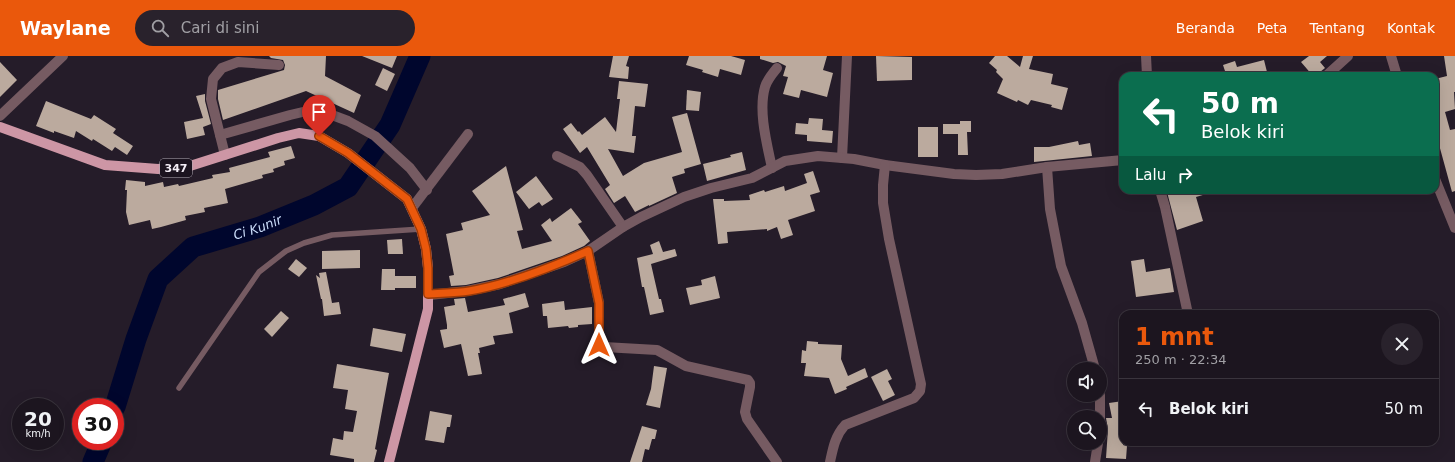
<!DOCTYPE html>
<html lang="id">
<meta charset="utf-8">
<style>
body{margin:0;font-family:"DejaVu Sans",sans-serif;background:#29222c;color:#f1f3f6;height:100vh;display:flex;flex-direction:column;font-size:15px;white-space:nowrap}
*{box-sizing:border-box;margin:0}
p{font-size:13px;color:#a09fa4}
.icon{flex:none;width:22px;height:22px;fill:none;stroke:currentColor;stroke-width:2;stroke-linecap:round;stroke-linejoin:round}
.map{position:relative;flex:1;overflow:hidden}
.sheet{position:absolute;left:1119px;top:254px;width:320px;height:136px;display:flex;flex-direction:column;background:#1c151f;border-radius:12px;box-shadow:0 4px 16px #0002,0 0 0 1px #3a343d}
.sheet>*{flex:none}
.guide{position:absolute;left:1119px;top:16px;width:320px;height:122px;border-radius:12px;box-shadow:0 4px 16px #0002,0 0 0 1px #3a343d;background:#0b6e4f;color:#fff;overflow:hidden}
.fabs{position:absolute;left:1067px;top:306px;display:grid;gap:8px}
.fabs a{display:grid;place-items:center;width:40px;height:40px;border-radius:50%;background:#1c151f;box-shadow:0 4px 16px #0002,0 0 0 1px #3a343d;font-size:20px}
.speed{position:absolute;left:12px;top:342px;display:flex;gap:8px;font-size:20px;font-weight:700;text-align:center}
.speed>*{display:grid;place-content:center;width:52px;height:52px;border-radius:50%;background:#1c151f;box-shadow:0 4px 16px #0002,0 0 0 1px #3a343d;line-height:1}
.speed small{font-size:10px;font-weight:400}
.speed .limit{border:6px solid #d22;background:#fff;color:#111}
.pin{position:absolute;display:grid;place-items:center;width:34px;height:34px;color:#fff;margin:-41px -17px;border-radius:50% 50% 50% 0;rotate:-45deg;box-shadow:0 0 4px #0007}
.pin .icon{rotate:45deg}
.me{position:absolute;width:44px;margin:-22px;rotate:0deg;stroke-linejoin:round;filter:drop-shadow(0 0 3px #0008)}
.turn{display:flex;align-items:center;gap:14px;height:84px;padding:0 16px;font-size:18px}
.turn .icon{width:52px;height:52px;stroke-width:2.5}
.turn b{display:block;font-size:28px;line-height:34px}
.then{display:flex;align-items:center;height:38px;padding:0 16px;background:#0003;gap:8px;font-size:15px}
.round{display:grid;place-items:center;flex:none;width:42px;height:42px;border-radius:21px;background:#29222c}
.headline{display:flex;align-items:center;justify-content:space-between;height:68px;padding:0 16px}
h1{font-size:24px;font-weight:700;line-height:30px;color:#ea580c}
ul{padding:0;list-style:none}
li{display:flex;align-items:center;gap:12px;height:60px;padding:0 16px;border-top:1px solid #3a343d}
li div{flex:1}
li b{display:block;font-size:15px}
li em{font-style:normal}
header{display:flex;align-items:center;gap:24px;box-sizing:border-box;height:56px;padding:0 20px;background:#ea580c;color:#fff}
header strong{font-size:19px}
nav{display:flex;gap:22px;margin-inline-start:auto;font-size:14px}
.search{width:280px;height:36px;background:#29222c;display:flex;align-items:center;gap:10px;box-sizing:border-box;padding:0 14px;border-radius:22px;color:#a09fa4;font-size:15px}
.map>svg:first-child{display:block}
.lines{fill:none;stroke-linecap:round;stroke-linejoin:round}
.river{stroke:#00062d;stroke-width:21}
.building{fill:#bbaa9e}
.lane{stroke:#765b62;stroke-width:5.5}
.street{stroke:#765b62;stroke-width:10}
.primary{stroke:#cd96a5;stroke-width:10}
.route-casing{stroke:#983908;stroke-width:10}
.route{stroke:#ea580c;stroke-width:7}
.labels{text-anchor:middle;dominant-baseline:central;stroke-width:4;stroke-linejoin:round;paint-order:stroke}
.shield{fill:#1b131f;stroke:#b2acb6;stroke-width:1}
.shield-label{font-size:11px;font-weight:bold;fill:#f3edf6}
.water-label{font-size:13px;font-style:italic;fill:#c9dbf8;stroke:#1b131f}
</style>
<header>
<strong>Waylane</strong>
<div class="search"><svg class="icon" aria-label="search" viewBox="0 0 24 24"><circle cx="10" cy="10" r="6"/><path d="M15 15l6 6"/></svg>Cari di sini</div>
<nav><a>Beranda</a><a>Peta</a><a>Tentang</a><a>Kontak</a></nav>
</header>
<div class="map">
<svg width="1455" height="406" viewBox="0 0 1455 406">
<rect width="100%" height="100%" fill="#251c29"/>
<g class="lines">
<g class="river">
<path id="s1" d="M115,351L136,283L158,223L193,191L260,171L314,149L348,131L390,69L420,0"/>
<path d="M93,406L102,385"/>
</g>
</g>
<g class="building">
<path d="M269,0H326L325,20L361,39L354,57L306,35L223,64L218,43V34L284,14L285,9L283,4L271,2Z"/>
<path d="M362,0H397L392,12Z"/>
<path d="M613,0H629L626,10L629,11L628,23L609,21Z"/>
<path d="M689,0H731L745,4L741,19L720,13L718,21L702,16L703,14L686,9Z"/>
<path d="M760,0H827L823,14L833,17L827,41L801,34L799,42L783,38L788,21L783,20L786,10L778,6L773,7L760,3Z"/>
<path d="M876,0L912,1V24L877,25Z"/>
<path d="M995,0H1007L1020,11L1023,0H1033L1029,13L1053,18L1051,28L1068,32L1062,54L1051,51L1052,49L1031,44L1028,49L1018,44L1017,46L997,37L1003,23L996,16L997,14L989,7Z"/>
<path d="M1309,0H1327L1320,6L1325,12L1315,20H1313L1301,6Z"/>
<path d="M1444,0H1455V36H1454L1455,53L1445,56L1450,74L1455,73V135L1452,136L1438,85L1437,86L1435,80V23L1447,20Z"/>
<path d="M1264,4L1268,20H1216V17L1225,15L1223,9L1235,5L1237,11Z"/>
<path d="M0,6L17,24L0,41Z"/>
<path d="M383,12L395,18L387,35L375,29Z"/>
<path d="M619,25L648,28L645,51L635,50L632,80H636L634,97L608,93L623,120L644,107L682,96L672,61L687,57L701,108L684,113L685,117L672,121L677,137L649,150V149L635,156L625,140L614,147L605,133L610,129L587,91L580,97L563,73L571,67L578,76L579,75L582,79L605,61L616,76L620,43H617Z"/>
<path d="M687,34L701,36L699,55L686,54Z"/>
<path d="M205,38V45L211,68L203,71L205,79L187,83L184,66L203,62L196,40Z"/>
<path d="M46,45L91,63L94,59L116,73L113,77L133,90L127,99L115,91L112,95L93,83L92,85L76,75L74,82L54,75V77L36,70Z"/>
<path d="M809,62L823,63L822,74L833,75L832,87L807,85V79L795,78L796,67L808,68Z"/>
<path d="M960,65H971V76H967L968,99H958V78H943V68H960Z"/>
<rect x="918" y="71" width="20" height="30"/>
<path d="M1078,85L1079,89L1090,87L1092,100L1034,106V91H1049Z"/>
<path d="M291,90L295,102L284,105L285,109L273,113L274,116L262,119L263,122L225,133L228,147L204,152L205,156L185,160L186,164L161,171L152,173L150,164L129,169L126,156L127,134H125L126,124L145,126V130L163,126L164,131L178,128L179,130L213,122L212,119L230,116L229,112L270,101L268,96Z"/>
<path d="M742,96L746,114L707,125L703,108L731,101L730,99Z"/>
<path d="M506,110L523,174L517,175L522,193L552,185L541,169L550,162L552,166L571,152L582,166L578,168L590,185L584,190L562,200L498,222L466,229L451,230L449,220L454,219L446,178L463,174L461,167L490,159L472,135Z"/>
<path d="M813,115L820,136L810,139L815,155L788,164L793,179L781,183L777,171L767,175V173L727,176L728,187L718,188L713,143H724V145L750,144L749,139L764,134L765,136L784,130L785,135L807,127L804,118Z"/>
<path d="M536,120L553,143L542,150L539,146L529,153L516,136Z"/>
<path d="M1173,134H1213V136L1196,141L1203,165L1177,174L1167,136Z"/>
<path d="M402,183L403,198H388L387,184Z"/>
<path d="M659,185L663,196L675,193L677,200L651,208L659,243H661L664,256L650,259L644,231H642L637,202L653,198L650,189Z"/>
<path d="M360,194V212L322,213V195Z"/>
<path d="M296,203L307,212L299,221L288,213Z"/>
<path d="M1144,203L1146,216L1170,212L1174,236L1136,241L1131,205Z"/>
<path d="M382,213H395V220H416V232H395V234H381Z"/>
<path d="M326,216L332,247L339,246L341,258L324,260L322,243H321L316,219L320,222L319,217Z"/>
<path d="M715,220L720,242L690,249L686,232L702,229L701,224Z"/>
<path d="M525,237L529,251L509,257L513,277L493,280L495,288L479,292L480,297H478L482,318L468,320L461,288L444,292L440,274L447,273V269L444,251L455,249L454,243L465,242L468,256L505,249L503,243Z"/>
<path d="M564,245L565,254L592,251V268L578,269V271L569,272L568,270L548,272L547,260H543L542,248Z"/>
<path d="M281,255L289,262L272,281L264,273Z"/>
<path d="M373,272L406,278L402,296L370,290Z"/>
<path d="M807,285L818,286V288L842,289L841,303L848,320L865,312L868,321L846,331L847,333L835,338L829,322L804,320L806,307H801L802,294L806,295Z"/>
<path d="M337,308L389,317L375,393L377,394L374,406H354V403L330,399L333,382L343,384L344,375L353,376L357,355L345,353L348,334L333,332Z"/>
<path d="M654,310L667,312L660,352L646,349L651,333Z"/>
<path d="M887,313L892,323L888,325L895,339L883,345L871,321Z"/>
<path d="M1123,345V389L1127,390L1126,403L1106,402L1108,373L1106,362H1112L1109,347Z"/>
<path d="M430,355L452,359L450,371H447L444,387L425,384Z"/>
<path d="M642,370L657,374L655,383H652L649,394L645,393L642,406H630Z"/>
</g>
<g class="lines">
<path class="lane" d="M179,332L259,216L286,195L304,187L332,179L421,173"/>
<g class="street">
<path d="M1146,0L1147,20"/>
<path d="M1391,0L1397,20"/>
<path d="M1326,20L1348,0"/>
<path d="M0,60L63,0"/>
<path d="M220,79L290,59L307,55L324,56L348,65L375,80L410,112L427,134"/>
<path d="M225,99L211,43L213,23L222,12L238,6L279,9"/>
<path d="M557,100L580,111L587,119L623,171"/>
<path d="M842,102L847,0"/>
<path d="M1047,111L1050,153L1061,210L1082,267L1095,313"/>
<path d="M772,112C767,88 758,55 765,31C767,24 772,18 777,12"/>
<path d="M1435,123L1455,172"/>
<path d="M1160,134L1165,151L1188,258"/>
<path d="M412,152L468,78"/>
<path d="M588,195L599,247V289L604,291L657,294L686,310L748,324L750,327V331L745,356L747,363L777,406"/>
<path d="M429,239L467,235L500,228L564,206L588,195L623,171L641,161L684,141L711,132L752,122L785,105L818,100L854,103L885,109L954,118L976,119L1002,118L1047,111L1123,104"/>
<path d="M1100,339V373"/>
<path d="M830,406C833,392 835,380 845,369L914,342L920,335L921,328L889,183L883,147V129L885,109"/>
<path d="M1095,406L1098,387"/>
</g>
<path class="primary" d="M0,71L105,109L158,113L190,110L278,82L299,77L319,80L348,97L407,143L421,173L426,193L428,212V253L389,406"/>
</g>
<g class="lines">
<g class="route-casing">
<path id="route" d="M319,80L348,97L407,143L421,173L426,193L428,212V238C442,237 456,237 469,235C510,228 550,212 588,195L599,247V289"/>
</g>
<use href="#route" class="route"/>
</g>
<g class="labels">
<rect class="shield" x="160" y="103" width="32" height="18" rx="3"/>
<g class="shield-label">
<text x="176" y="112">347</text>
</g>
<g class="water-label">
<text stroke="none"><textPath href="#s1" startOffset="250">Ci Kunir</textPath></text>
</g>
</g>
</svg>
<div class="fabs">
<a><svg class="icon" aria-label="sound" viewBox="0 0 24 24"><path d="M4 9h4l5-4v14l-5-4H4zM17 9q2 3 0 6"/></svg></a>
<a><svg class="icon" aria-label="search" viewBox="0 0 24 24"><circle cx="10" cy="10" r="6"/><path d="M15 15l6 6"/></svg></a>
</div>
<div class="speed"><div>20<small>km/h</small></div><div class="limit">30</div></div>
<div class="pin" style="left:319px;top:80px;background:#d93025"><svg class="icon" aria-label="arrive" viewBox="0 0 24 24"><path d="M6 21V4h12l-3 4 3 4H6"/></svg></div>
<svg class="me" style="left:599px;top:289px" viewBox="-20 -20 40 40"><path d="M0-17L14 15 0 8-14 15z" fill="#ea580c" stroke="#fff" stroke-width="4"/></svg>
<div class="guide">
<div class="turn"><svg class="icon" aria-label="left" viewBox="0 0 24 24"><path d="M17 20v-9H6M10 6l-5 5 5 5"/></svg><div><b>50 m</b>Belok kiri</div></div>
<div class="then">Lalu<svg class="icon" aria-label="right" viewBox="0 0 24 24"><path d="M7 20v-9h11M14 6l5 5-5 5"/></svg></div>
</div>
<section class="sheet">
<div class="headline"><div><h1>1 mnt</h1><p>250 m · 22:34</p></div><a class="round"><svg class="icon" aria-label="close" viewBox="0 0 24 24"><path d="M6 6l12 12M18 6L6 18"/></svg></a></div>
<ul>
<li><svg class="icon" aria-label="left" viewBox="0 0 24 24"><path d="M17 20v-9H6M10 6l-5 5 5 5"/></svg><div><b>Belok kiri</b></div><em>50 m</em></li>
</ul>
</section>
</div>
